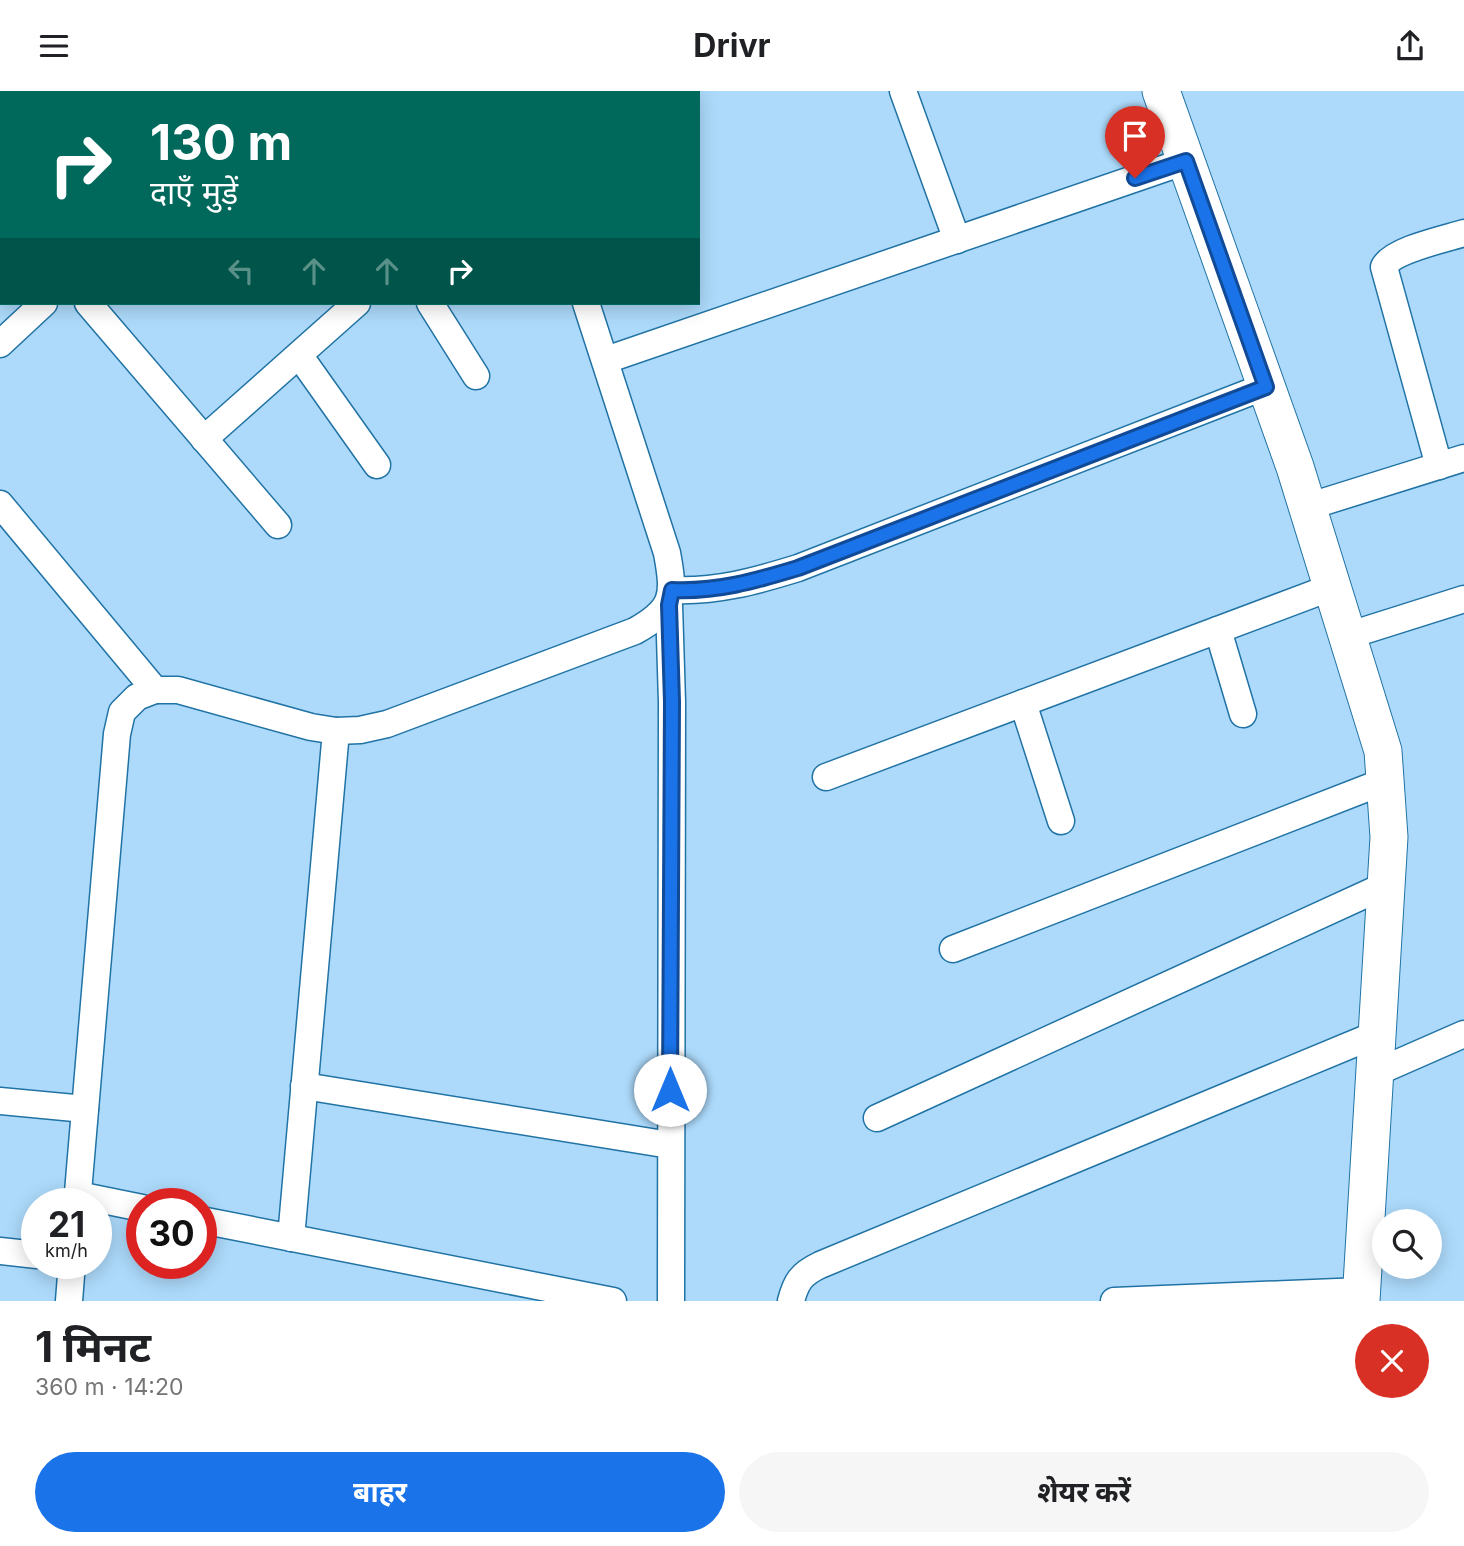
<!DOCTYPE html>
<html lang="hi">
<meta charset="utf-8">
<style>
body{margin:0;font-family:Inter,"Noto Sans Devanagari",sans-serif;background:#f6f6f6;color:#202124;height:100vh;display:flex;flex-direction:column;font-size:26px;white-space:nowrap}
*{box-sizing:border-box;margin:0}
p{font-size:23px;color:#757577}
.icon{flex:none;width:38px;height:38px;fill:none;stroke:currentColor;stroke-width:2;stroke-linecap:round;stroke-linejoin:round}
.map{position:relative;height:1210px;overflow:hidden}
.details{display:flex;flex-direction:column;background:#fff;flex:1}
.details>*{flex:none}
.hud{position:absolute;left:0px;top:0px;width:700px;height:214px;box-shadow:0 4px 18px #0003;background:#00695c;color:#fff;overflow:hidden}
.tools{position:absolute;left:1372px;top:1118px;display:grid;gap:14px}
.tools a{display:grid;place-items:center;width:70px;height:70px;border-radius:50%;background:#fff;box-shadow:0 4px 18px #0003;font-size:35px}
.speed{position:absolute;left:21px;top:1097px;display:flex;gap:14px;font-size:35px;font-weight:700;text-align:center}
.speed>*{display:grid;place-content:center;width:91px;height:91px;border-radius:50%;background:#fff;box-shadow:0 4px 18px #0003;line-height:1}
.speed small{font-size:18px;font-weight:400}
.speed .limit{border:10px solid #d22;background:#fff;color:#111}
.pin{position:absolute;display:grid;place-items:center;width:60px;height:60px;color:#fff;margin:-72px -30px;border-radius:50% 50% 50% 0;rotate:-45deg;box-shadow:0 0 7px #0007}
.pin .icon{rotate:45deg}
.me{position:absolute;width:77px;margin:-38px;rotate:0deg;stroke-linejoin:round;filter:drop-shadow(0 0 5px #0008)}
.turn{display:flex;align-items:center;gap:24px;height:147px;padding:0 35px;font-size:32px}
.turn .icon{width:91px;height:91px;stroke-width:2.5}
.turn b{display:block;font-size:49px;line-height:60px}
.lanes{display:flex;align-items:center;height:66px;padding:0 35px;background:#0003;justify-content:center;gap:35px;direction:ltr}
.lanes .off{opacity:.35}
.round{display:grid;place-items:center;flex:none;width:74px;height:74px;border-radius:37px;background:#f6f6f6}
.headline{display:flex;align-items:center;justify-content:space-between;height:119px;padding:0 35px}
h1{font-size:42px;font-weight:700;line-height:52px}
.primary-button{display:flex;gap:14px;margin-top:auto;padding:14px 35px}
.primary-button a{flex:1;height:80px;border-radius:42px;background:#1a73e8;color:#fff;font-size:28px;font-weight:700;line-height:80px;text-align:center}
.primary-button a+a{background:#f6f6f6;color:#202124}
header{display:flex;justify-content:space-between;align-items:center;height:91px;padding:0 35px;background:#fff;font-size:32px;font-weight:700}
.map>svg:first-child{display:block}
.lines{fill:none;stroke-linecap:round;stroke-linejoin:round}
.street-casing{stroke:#2073a4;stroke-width:29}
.secondary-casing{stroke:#2073a4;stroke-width:39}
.street{stroke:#fff;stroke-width:26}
.secondary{stroke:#fff;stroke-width:37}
.route-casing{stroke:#114b97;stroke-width:18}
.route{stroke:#1a73e8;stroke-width:12}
</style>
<header><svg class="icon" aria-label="menu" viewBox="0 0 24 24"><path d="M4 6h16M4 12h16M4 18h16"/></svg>Drivr<svg class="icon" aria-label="share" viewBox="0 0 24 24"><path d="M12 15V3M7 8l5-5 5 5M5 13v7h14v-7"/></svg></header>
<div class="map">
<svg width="1464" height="1210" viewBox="0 0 1464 1210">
<rect width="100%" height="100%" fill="#addafb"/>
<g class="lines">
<g class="street-casing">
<g id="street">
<path d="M165,0L167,2"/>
<path d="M326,0L327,2"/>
<path d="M511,0V2"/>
<path d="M903,0L957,149"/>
<path d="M278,2L280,0"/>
<path d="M0,112L2,114"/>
<path d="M88,212L278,434"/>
<path d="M430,212L476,285"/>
<path d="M0,253L44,212"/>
<path d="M299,264L377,374"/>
<path d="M606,269L1186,70"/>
<path d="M204,348L357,212"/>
<path d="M1439,375L1384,176C1392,159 1445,148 1464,142"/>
<path d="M0,413L155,599"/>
<path d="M1307,416L1464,367"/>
<path d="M672,499C717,501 756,490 798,477L1266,295"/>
<path d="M669,514L672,611L671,1210"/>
<path d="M1218,539L1243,623"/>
<path d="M1347,545L1464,508"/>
<path d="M1023,612L1061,730"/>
<path d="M826,686L1332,496"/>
<path d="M953,858L1385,690"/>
<path d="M1375,982L1464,943"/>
<path d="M304,995L670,1054"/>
<path d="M0,1010L85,1018"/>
<path d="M877,1027L1386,794"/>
<path d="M78,1104L142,1117"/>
<path d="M77,1113L117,643L122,621L137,606L155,599H178L311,636L336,640L360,639L387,633L635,540C674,518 675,505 667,462L586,212"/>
<path d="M201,1129L613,1210"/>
<path d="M291,1147L336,640"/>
<path d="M0,1160L37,1164"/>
<path d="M69,1210L72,1172"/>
<path d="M791,1210C796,1191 801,1183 820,1174L1377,943"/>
<path d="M1114,1210L1362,1200"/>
</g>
</g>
<g class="secondary-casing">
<path id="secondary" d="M1161,0L1295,376L1383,660L1389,746L1361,1210"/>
</g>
<use href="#street" class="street"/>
<use href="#secondary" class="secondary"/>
</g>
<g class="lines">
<g class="route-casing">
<path id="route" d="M670,999L672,611L669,514L672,499C717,501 755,490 798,477L1266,296L1186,70L1135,87"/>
</g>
<use href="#route" class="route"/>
</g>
</svg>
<div class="tools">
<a><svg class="icon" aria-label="search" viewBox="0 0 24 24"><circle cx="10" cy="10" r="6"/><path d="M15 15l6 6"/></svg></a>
</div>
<div class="speed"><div>21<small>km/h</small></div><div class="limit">30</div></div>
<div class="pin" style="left:1135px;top:87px;background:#d93025"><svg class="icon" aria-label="arrive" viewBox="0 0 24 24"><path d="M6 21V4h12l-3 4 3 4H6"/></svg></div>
<svg class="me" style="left:670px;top:999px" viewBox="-20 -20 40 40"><circle r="19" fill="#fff"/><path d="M0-13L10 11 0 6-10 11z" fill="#1a73e8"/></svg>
<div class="hud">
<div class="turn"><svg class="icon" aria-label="right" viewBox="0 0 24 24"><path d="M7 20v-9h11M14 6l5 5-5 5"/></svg><div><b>130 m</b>दाएँ मुड़ें</div></div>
<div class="lanes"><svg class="icon off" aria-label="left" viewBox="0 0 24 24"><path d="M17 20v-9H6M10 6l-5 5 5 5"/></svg><svg class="icon off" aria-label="ahead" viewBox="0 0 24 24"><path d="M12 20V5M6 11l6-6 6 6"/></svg><svg class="icon off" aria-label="ahead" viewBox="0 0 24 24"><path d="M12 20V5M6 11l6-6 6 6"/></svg><svg class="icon" aria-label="right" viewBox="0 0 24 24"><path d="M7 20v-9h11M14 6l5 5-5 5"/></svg></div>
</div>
</div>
<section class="details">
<div class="headline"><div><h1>1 मिनट</h1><p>360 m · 14:20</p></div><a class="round" style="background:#d93025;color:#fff"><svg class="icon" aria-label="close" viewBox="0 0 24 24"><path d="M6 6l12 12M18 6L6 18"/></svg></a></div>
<div class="primary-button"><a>बाहर</a><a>शेयर करें</a></div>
</section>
